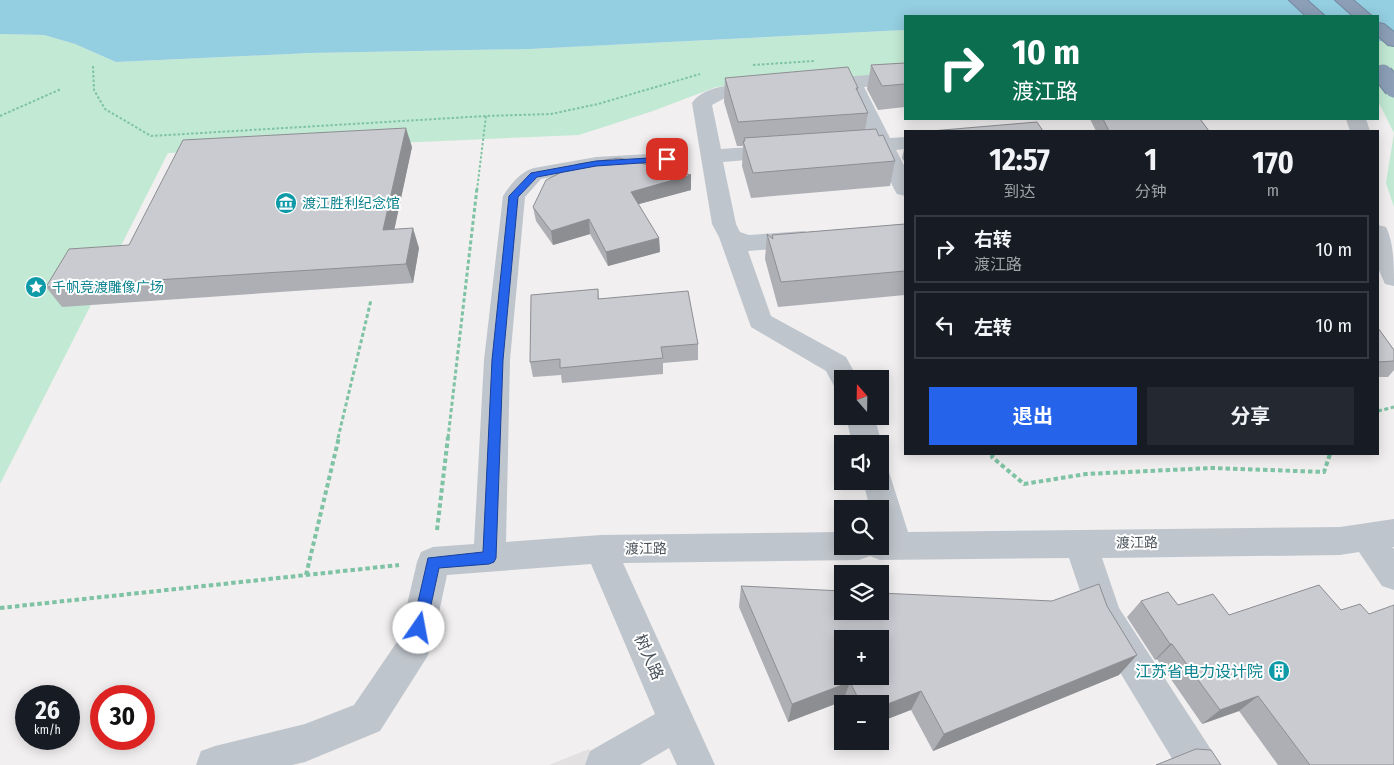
<!DOCTYPE html>
<html lang="zh">
<meta charset="utf-8">
<style>
body{margin:0;font-family:"Fira Sans Condensed","Noto Sans SC",sans-serif;background:#242831;color:#f1f3f6;height:100vh;display:flex;flex-direction:column;font-size:19px;white-space:nowrap}
*{box-sizing:border-box;margin:0}
p{font-size:16px;color:#9ea1a6}
.icon{flex:none;width:28px;height:28px;fill:none;stroke:currentColor;stroke-width:2;stroke-linecap:round;stroke-linejoin:round}
.map{position:relative;flex:1;overflow:hidden}
.side{position:absolute;left:904px;top:130px;width:475px;height:325px;display:flex;flex-direction:column;background:#171b24;border-radius:0px;box-shadow:0 2px 12px #0003}
.side>*{flex:none}
.hud{position:absolute;left:904px;top:15px;width:475px;height:105px;border-radius:0px;box-shadow:0 2px 12px #0003;background:#0b6e4f;color:#fff;overflow:hidden}
.needle{width:32px;rotate:340deg}
.fabs{position:absolute;left:834px;top:370px;display:grid;gap:10px}
.fabs a{display:grid;place-items:center;width:55px;height:55px;border-radius:0px;background:#171b24;box-shadow:0 2px 12px #0003;font-size:25px}
.speed{position:absolute;left:15px;top:685px;display:flex;gap:10px;font-size:25px;font-weight:700;text-align:center}
.speed>*{display:grid;place-content:center;width:65px;height:65px;border-radius:50%;background:#171b24;box-shadow:0 2px 12px #0003;line-height:1}
.speed small{font-size:12px;font-weight:400}
.speed .limit{border:8px solid #d22;background:#fff;color:#111}
.pin{position:absolute;display:grid;place-items:center;width:42px;height:42px;color:#fff;margin:-21px;border-radius:10px;box-shadow:0 2px 8px #0006}
.me{position:absolute;width:55px;margin:-28px;rotate:12deg;stroke-linejoin:round;filter:drop-shadow(0 0 4px #0008)}
.turn{display:flex;align-items:center;gap:18px;height:105px;padding:0 25px;font-size:22px}
.turn .icon{width:65px;height:65px;stroke-width:2.5}
.turn b{display:block;font-size:35px;line-height:42px}
.eta{display:flex;justify-content:space-evenly;align-items:center;height:85px;text-align:center}
.eta b{font-size:30px;font-weight:700;line-height:35px}
.cta{display:flex;gap:10px;margin-top:auto;padding:10px 25px}
.cta a{flex:1;height:58px;border-radius:0px;background:#2563eb;color:#fff;font-size:20px;font-weight:700;line-height:58px;text-align:center}
.cta a+a{background:#242831;color:#f1f3f6}
ul{padding:0;list-style:none}
li{display:flex;align-items:center;gap:15px;height:68px;margin:0 10px 8px;padding:0 15px;border:2px solid #363941;border-radius:0px}
li div{flex:1}
li b{display:block;font-size:19px}
li em{font-style:normal}
.map>svg:first-child{display:block}
.education{fill:#e2e0e0}
.green{fill:#c2e9d3}
.water{fill:#94cee1}
.lines{fill:none;stroke-linecap:round;stroke-linejoin:round}
.highway-casing{stroke:#778aa3;stroke-width:2}
.path-far2{stroke:#7ec3a4;stroke-width:2;stroke-dasharray:2.5 2;stroke-linecap:butt}
.path-far1{stroke:#7ec3a4;stroke-width:3;stroke-dasharray:4 2.5;stroke-linecap:butt}
.path{stroke:#7ec3a4;stroke-width:4;stroke-dasharray:4.5 3;stroke-linecap:butt}
.minor{fill:#bfc5cc;fill-rule:evenodd}
.highway{fill:#8c9fb7;fill-rule:evenodd}
.highway-bridge-casing{stroke:#778aa3;stroke-width:21;stroke-linecap:butt}
.highway-bridge{stroke:#8c9fb7;stroke-width:19}
.wall{fill:#adafb4}
.shaded-wall{fill:#8d8e92}
.building{fill:#c9cbd1;stroke:#8d8e92;fill-rule:evenodd}
.route{fill:#2563eb;stroke:#184099}
.labels{text-anchor:middle;dominant-baseline:central;stroke-width:4;stroke-linejoin:round;paint-order:stroke}
.culture-label{font-size:14px;fill:#0d838f;stroke:#fff;text-anchor:start}
.street-label{font-size:14px;fill:#49515a;stroke:#fff}
.near-street-label{font-size:16px;fill:#49515a;stroke:#fff}
.near-culture-label{font-size:16px;fill:#0d838f;stroke:#fff;text-anchor:end}
</style>
<div class="map">
<svg width="1394" height="765" viewBox="0 0 1394 765">
<rect width="100%" height="100%" fill="#f1efef"/>
<path class="education" d="M589,749L594,765H549Z"/>
<g class="green">
<path d="M905,30V74L716,87L653,111L579,135L168,153L0,484V34L44,35L75,44L116,62L311,53L530,49Z"/>
<path d="M1378,41L1394,43V133L1378,101Z"/>
<path d="M1394,133V207L1386,183Z"/>
</g>
<path class="water" d="M0,0H1394V43L1378,41V16H905V30L530,49L311,53L116,62L75,44L44,35L0,34Z"/>
<g class="lines">
<g class="highway-casing">
<g id="highway">
<path d="M1289,0H1307L1325,16H1306Z"/>
<path d="M1335,0H1353L1372,16H1353Z"/>
<path d="M1378,23L1384,24L1394,32V46L1388,45L1378,36Z"/>
</g>
</g>
<g class="path-far2">
<path d="M753,65L814,61"/>
<path d="M93,66L94,90L105,109L151,136L486,116L551,114L598,104L700,74"/>
<path d="M0,116L61,89"/>
<path d="M477,190L486,116"/>
</g>
<g class="path-far1">
<path d="M1378,411L1394,407"/>
<path d="M338,438L371,300"/>
<path d="M448,438L477,188"/>
</g>
<g class="path">
<path d="M993,454L992,457L1024,484L1086,474L1212,468L1324,472L1330,454"/>
<path d="M437,530L448,437"/>
<path d="M306,575L339,437"/>
<path d="M0,608L399,565"/>
</g>
<g class="minor">
<path d="M905,72V84L864,87L890,138L905,137V149L896,150L905,167V196L897,194L894,189L876,151L850,152L843,150L840,146L843,142L870,139L846,89L819,91L812,89L809,85L812,81L819,79Z"/>
<path d="M761,84L768,86L771,90L768,94L725,98L712,105L721,149L780,145L787,147L791,151L787,155L780,157L723,162L736,224L740,232L749,235L804,231L812,234L816,239L812,244L804,247L748,251L771,316L846,357L858,379H842V389L834,386L826,371L751,327L719,237L712,224L692,103C706,83 739,85 761,84Z"/>
<path d="M1346,119H1366L1370,131H1350Z"/>
<path d="M667,153L675,154L678,159L675,164L596,169L541,179L525,197L510,360L506,542L601,535L842,532V546H880V509H870L863,481H880V469L889,472L908,532L1340,527L1394,519V547H1392L1394,549V590L1382,586L1359,552L1340,555L1102,558L1119,608L1212,751L1217,765H1176L1092,626L1069,558L880,560L870,556L859,560L623,563L715,765H677L669,748L640,765H585L590,751L655,714L591,564L447,575L432,645L427,657L380,731L305,762L292,765H196L201,751L215,746L305,724L354,705L399,639L417,562L421,552L433,547L474,544L484,360L503,196C510,185 521,171 534,168L596,157Z"/>
<path d="M1378,225L1386,227C1394,243 1394,267 1394,286L1385,284L1378,268Z"/>
<path d="M846,416H874L882,444L880,447V444H852Z"/>
</g>
<use href="#highway" class="highway"/>
<g class="highway-bridge-casing">
<path id="highway-bridge" d="M1383,74L1394,88"/>
</g>
<use href="#highway-bridge" class="highway-bridge"/>
</g>
<g class="wall">
<path d="M905,63V107L878,110L867,89L871,65Z"/>
<path d="M725,78L858,88V92L868,113L865,130L879,136L895,161L890,186L751,198L742,166L743,146H737L724,102Z"/>
<path d="M1090,119H1200L1209,131H1096Z"/>
<path d="M905,144V163L902,158Z"/>
<path d="M412,147L394,229L419,248L413,283L62,307L46,287Z"/>
<path d="M691,175V190L638,204L659,238L660,252L608,266L590,234L553,245L536,221L533,207Z"/>
<path d="M905,224V295L778,307L765,259L767,234L772,238V235Z"/>
<path d="M598,289L599,299L698,344V360L663,363V374L562,383L561,375L533,377L530,362Z"/>
<path d="M1378,328L1394,350V370L1388,377H1378Z"/>
<path d="M741,586L1119,675L933,751L911,710L880,704H845L843,701L788,722L739,607Z"/>
<path d="M1141,601L1178,605L1229,615L1394,765H1278L1239,711L1202,724L1157,659L1155,660L1127,617Z"/>
</g>
<g class="shaded-wall">
<path d="M406,128L412,147L390,250L383,230Z"/>
<path d="M691,175V190L632,206L631,192Z"/>
<path d="M589,219L590,234L553,245L551,231Z"/>
<path d="M413,228L419,248L413,283L406,264Z"/>
<path d="M659,238L660,252L608,266L606,252Z"/>
<path d="M1170,644H1172L1157,659L1155,660Z"/>
<path d="M1137,655L1119,675L933,751L944,734Z"/>
<path d="M850,682L843,701L788,722L792,704Z"/>
<path d="M921,691L911,710L880,722V707Z"/>
<path d="M1258,696L1239,711L1202,724L1220,710Z"/>
</g>
<g class="building">
<path d="M905,63V84L882,86L871,65Z"/>
<path d="M848,67L858,88H856L868,113L738,122L725,78Z"/>
<path d="M1103,119H1200L1209,131H1109Z"/>
<path d="M1037,122L1043,131H931Z"/>
<path d="M406,128L383,230L413,228L406,264L46,287L69,249L129,245L183,140Z"/>
<path d="M876,129L879,136L883,135L895,161L753,173L743,141H745L744,138Z"/>
<path d="M619,158L691,175L631,192L659,238L606,252L589,219L551,231L533,207L546,180L578,164Z"/>
<path d="M905,224V271L781,282L767,234L773,239L772,235Z"/>
<path d="M598,289V299L688,291L698,344L661,347L663,358L560,368V359L530,362L531,295Z"/>
<path d="M1378,328L1394,350V361L1378,362Z"/>
<path d="M1099,584L1107,606L1137,655L944,734L921,691L880,707V704H861L850,682L792,704L741,586L842,591V611H880V593L1052,601ZM842,639H880V676H842Z"/>
<path d="M1319,585L1341,610L1360,604L1369,614L1394,605V765H1310L1258,696L1220,710L1172,644H1170L1141,601L1168,592L1178,605L1213,594L1229,615Z"/>
<path d="M1196,749L1211,750L1221,765H1156Z"/>
</g>
<path class="route" d="M667,157L672,159L670,161L596,166L537,177L518,197L503,360L496,558L494,562L489,564L439,568L426,628L424,633L419,635L414,633L412,628L428,558L483,552L492,360L509,196L531,173L596,161Z"/>
<defs>
<g id="museum-disc" transform="scale(1.125)"><circle r="9.5" fill="#0f9aa8" stroke="#fff"/><path d="M0-6L6-3V-2H-6V-3ZM-5-1h2V3h-2ZM-1-1h2V3h-2ZM3-1h2V3H3ZM-6 4H6V6H-6Z" fill="#fff"/></g>
<g id="sight-disc" transform="scale(1.125)"><circle r="9.5" fill="#0f9aa8" stroke="#fff"/><path d="M0-6L1.8-2.2L6-1.7L2.9 1.2L3.7 5.4L0 3.3L-3.7 5.4L-2.9 1.2L-6-1.7L-1.8-2.2Z" fill="#fff"/></g>
<g id="building-disc" transform="scale(1.125)"><circle r="9.5" fill="#0f9aa8" stroke="#fff"/><path d="M-4-6H4V6H1V3H-1V6H-4ZM-2.5-4.3h1.7v1.8h-1.7ZM.8-4.3h1.7v1.8H.8ZM-2.5-1h1.7V.8h-1.7ZM.8-1h1.7V.8H.8Z" fill="#fff"/></g>
</defs>
<g fill-rule="evenodd">
<use href="#museum-disc" x="286" y="203"/>
<use href="#sight-disc" x="36" y="287"/>
<use href="#building-disc" x="1279" y="671"/>
</g>
<g class="labels">
<g class="culture-label">
<text x="302" y="203">渡江胜利纪念馆</text>
<text x="52" y="287">千帆竞渡雕像广场</text>
</g>
<g class="street-label">
<text transform="translate(1137 543) rotate(-1)">渡江路</text>
<text transform="translate(646 549) rotate(-1)">渡江路</text>
</g>
<g class="near-street-label">
<text transform="translate(649 657) rotate(66)">树人路</text>
</g>
<g class="near-culture-label">
<text x="1263" y="671">江苏省电力设计院</text>
</g>
</g>
</svg>
<div class="fabs">
<a><svg class="needle" viewBox="-14 -14 28 28"><path d="M0-13l5 13h-10z" fill="#e53935"/><path d="M0 13l5-13h-10z" fill="#9ea1a6"/></svg></a>
<a><svg class="icon" aria-label="sound" viewBox="0 0 24 24"><path d="M4 9h4l5-4v14l-5-4H4zM17 9q2 3 0 6"/></svg></a>
<a><svg class="icon" aria-label="search" viewBox="0 0 24 24"><circle cx="10" cy="10" r="6"/><path d="M15 15l6 6"/></svg></a>
<a><svg class="icon" aria-label="layers" viewBox="0 0 24 24"><path d="M12 4l9 5-9 5-9-5zM3 14l9 5 9-5"/></svg></a>
<a>+</a>
<a>−</a>
</div>
<div class="speed"><div>26<small>km/h</small></div><div class="limit">30</div></div>
<div class="pin" style="left:667px;top:159px;background:#d93025"><svg class="icon" aria-label="arrive" viewBox="0 0 24 24"><path d="M6 21V4h12l-3 4 3 4H6"/></svg></div>
<svg class="me" style="left:419px;top:628px" viewBox="-20 -20 40 40"><circle r="19" fill="#fff"/><path d="M0-13L10 11 0 6-10 11z" fill="#2563eb"/></svg>
<div class="hud">
<div class="turn"><svg class="icon" aria-label="right" viewBox="0 0 24 24"><path d="M7 20v-9h11M14 6l5 5-5 5"/></svg><div><b>10 m</b>渡江路</div></div>
</div>
<section class="side">
<div class="eta">
<div><b>12:57</b><p>到达</p></div>
<div><b>1</b><p>分钟</p></div>
<div><b>170</b><p>m</p></div>
</div>
<ul>
<li><svg class="icon" aria-label="right" viewBox="0 0 24 24"><path d="M7 20v-9h11M14 6l5 5-5 5"/></svg><div><b>右转</b><p>渡江路</p></div><em>10 m</em></li>
<li><svg class="icon" aria-label="left" viewBox="0 0 24 24"><path d="M17 20v-9H6M10 6l-5 5 5 5"/></svg><div><b>左转</b></div><em>10 m</em></li>
</ul>
<div class="cta"><a>退出</a><a>分享</a></div>
</section>
</div>
